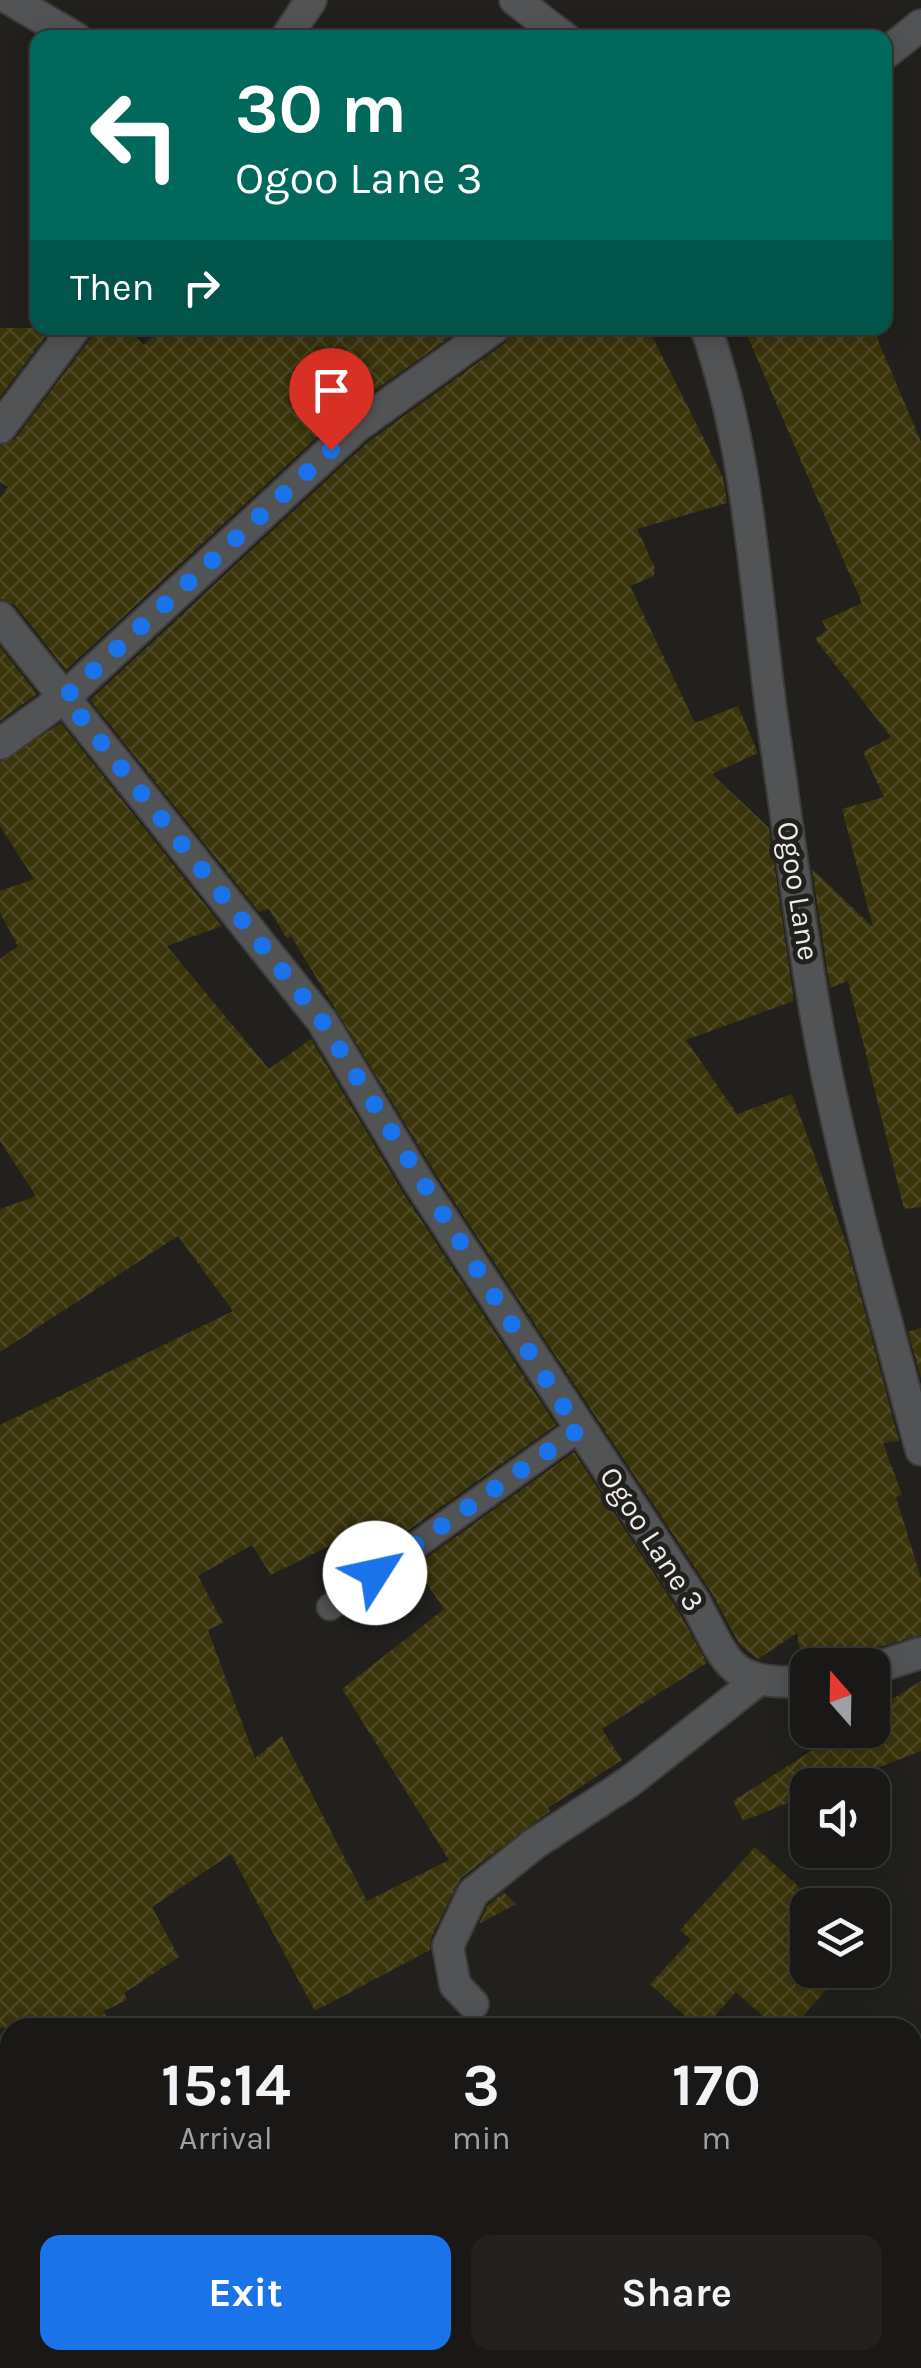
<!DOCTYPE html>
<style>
body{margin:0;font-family:Karla,sans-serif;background:#22211f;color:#f1f3f6;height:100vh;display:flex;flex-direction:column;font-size:38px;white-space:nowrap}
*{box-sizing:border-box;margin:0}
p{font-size:32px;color:#9fa0a1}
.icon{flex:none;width:55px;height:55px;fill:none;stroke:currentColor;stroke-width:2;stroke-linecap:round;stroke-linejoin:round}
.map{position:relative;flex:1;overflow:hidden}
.panel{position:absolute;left:0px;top:2018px;width:922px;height:352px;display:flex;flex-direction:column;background:#191816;border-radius:30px 30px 0 0;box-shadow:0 5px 25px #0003,0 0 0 2px #373735}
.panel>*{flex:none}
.top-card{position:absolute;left:30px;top:30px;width:862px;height:305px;border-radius:20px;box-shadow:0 5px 25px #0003,0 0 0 2px #373735;background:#00695c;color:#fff;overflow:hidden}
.needle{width:65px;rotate:340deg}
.buttons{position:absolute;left:790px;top:1648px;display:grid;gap:20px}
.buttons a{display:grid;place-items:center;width:100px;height:100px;border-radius:20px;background:#191816;box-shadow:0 5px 25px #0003,0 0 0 2px #373735;font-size:50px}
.pin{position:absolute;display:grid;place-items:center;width:85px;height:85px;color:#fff;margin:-102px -42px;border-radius:50% 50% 50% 0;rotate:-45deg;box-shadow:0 0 10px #0007}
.pin .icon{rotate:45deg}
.me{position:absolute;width:110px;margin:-55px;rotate:55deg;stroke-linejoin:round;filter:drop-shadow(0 0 8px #0008)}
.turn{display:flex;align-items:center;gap:35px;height:210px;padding:0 40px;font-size:45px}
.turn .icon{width:130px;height:130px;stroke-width:2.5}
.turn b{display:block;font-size:70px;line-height:85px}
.then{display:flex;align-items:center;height:95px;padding:0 40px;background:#0003;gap:20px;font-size:38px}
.eta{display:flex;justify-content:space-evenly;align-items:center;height:170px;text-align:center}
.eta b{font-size:60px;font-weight:700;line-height:70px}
.cta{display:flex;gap:20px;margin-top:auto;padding:20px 40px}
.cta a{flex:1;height:115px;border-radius:20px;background:#1a73e8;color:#fff;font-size:40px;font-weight:700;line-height:115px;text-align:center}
.cta a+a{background:#22211f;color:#f1f3f6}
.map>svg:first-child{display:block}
.building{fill:url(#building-cross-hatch)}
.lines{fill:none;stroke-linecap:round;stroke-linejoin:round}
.lane-casing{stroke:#3d3c3a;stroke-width:29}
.street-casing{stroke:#3d3c3a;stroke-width:34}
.lane{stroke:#525355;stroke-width:25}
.street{stroke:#525355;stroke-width:30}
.route{stroke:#1a73e8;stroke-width:18;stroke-dasharray:0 32.4}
.labels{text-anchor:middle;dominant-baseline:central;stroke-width:10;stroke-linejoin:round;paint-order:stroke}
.street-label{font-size:30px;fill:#ecebe9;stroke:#21201d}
</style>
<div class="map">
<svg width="921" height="2368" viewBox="0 0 921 2368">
<defs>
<pattern id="building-cross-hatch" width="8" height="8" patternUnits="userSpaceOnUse" patternTransform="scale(2.5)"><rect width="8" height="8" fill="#3a340b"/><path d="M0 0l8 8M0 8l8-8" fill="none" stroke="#4d4823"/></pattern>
</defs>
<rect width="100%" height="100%" fill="#21201d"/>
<g class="building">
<path d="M0,328H52L0,397Z"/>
<path d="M93,328H126L144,345L159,328H463L343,413L66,670L15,605L0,599V498L8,487L0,482V446L15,439L90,339Z"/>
<path d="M513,328H648L723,477L727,503L637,529L655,568L654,576L630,586L695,723L738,706L758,753L712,774L769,828L794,1001L686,1040L737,1114L792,1094L848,1248L899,1441L883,1443L902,1495L896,1497L921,1578V1635L866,1651L854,1664L802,1663L797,1633L758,1659L740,1645L711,1592L434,1171L291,936L287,939L269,909L259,912L90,700L368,442L505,343Z"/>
<path d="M744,328H873L921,442V1207L904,1209L848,981L830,988L812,869L873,927L842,809L884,797L863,752L891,737L815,639L827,630L822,621L862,603Z"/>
<path d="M0,647L37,694L0,721Z"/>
<path d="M61,723L222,926L167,946L269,1069L311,1039L402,1191L556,1425L396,1539L392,1533L385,1538L375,1523L271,1575L252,1545L198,1576L223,1623L208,1630L255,1758L282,1736L367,1901L449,1860L342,1689L444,1609L415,1566L574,1452L679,1612L707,1663L602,1729L622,1760L548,1808L550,1811L461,1878L431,1938L430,1950L315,2011L231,1854L152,1907L179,1957L124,1993L127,2000L104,2011L111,2028H0V1425L233,1311L178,1236L0,1352V1209L36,1196L0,1141V959L18,946L0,913V891L34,879L0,826V762Z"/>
<path d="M921,1328V1378L908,1332Z"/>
<path d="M921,1681V1751L834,1785H808V1795L743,1821L733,1801L844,1730H872V1712Z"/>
<path d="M755,1847L819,1905H808V1970H844L792,2028H776L736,1992L704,2028H698L650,1984L691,1940L680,1930Z"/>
<path d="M504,1892L516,1904L479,1924L488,1905Z"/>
</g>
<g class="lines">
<g class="lane-casing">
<path id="lane" d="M330,1607L578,1429"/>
</g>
<g class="street-casing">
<g id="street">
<path d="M11,0L76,38"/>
<path d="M515,0L565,38"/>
<path d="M286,38L311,0"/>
<path d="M885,54L921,25"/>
<path d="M706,328C753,462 755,606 776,745C792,855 805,966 827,1075C853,1201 887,1325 921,1450"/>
<path d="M0,428L75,328"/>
<path d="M0,617L322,1021L418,1181L695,1602C730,1667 727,1684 808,1682"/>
<path d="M0,744L65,697L356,427L494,328"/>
<path d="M872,1669L921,1653"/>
<path d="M473,2004L455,1985L448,1946L473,1893L534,1844L629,1782L757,1681"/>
<path d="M0,2123L10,2137"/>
<path d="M912,2215L921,2218"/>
<path d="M188,2360L196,2368"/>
<path d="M769,2368L774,2360"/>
</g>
</g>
<use href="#lane" class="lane"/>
<use href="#street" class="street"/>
</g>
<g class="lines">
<path class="route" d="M331,450L65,697L322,1021L578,1430L375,1573"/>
</g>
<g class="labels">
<g class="street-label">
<text transform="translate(798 891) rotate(81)">Ogoo Lane</text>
<text transform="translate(652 1539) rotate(57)">Ogoo Lane 3</text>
</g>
</g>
</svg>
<div class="buttons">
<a><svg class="needle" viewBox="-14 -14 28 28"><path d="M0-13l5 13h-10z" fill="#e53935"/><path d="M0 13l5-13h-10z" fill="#9fa0a1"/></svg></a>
<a><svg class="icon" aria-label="sound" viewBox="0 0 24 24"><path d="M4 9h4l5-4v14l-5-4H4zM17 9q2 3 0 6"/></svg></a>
<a><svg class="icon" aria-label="layers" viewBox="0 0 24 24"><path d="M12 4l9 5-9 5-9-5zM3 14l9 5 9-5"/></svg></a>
</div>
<div class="pin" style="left:331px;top:450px;background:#d93025"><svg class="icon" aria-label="arrive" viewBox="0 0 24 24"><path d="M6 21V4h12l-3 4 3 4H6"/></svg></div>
<svg class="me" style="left:375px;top:1573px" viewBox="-20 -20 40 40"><circle r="19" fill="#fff"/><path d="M0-13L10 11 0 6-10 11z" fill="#1a73e8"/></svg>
<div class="top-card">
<div class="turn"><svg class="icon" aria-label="left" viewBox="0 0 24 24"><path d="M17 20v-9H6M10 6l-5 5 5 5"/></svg><div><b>30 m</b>Ogoo Lane 3</div></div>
<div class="then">Then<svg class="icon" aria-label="right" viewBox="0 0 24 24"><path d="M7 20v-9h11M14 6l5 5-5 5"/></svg></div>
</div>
<section class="panel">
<div class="eta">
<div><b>15:14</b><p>Arrival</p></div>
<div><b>3</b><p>min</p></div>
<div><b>170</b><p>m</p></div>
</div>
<div class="cta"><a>Exit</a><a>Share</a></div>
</section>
</div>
